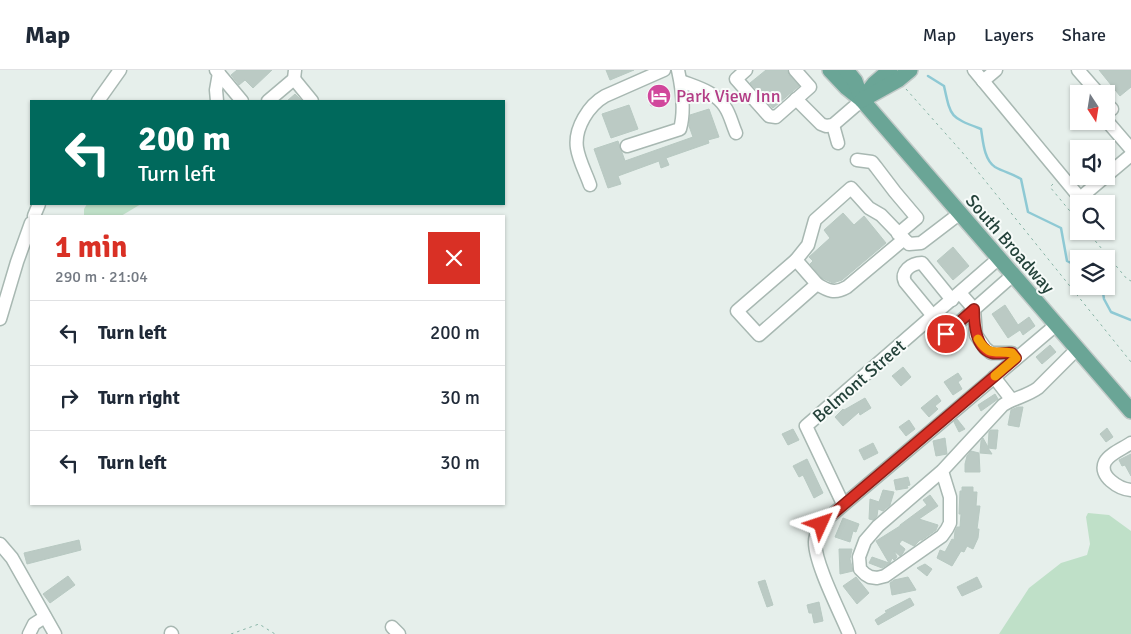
<!DOCTYPE html>
<meta charset="utf-8">
<style>
body{margin:0;font-family:Signika,sans-serif;background:#f6f6f7;color:#1f2937;height:100vh;display:flex;flex-direction:column;font-size:19px;white-space:nowrap}
*{box-sizing:border-box;margin:0}
p{font-size:16px;color:#747a83}
.icon{flex:none;width:28px;height:28px;fill:none;stroke:currentColor;stroke-width:2;stroke-linecap:round;stroke-linejoin:round}
.map{position:relative;flex:1;overflow:hidden}
.sheet{position:absolute;left:30px;top:145px;width:475px;height:290px;display:flex;flex-direction:column;background:#fff;border-radius:0px;box-shadow:0 1px 4px #0004}
.sheet>*{flex:none}
.banner{position:absolute;left:30px;top:30px;width:475px;height:105px;border-radius:0px;box-shadow:0 1px 4px #0004;background:#00695c;color:#fff;overflow:hidden}
.needle{width:32px;rotate:168deg}
.buttons{position:absolute;left:1070px;top:15px;display:grid;gap:10px}
.buttons a{display:grid;place-items:center;width:45px;height:45px;border-radius:0px;background:#fff;box-shadow:0 1px 4px #0004;font-size:25px}
.pin{position:absolute;display:grid;place-items:center;width:42px;height:42px;color:#fff;margin:-21px;border:2px solid #fff;border-radius:50%;box-shadow:0 1px 5px #0007}
.me{position:absolute;width:55px;margin:-28px;rotate:48deg;stroke-linejoin:round;filter:drop-shadow(0 0 4px #0008)}
.turn{display:flex;align-items:center;gap:18px;height:105px;padding:0 25px;font-size:22px}
.turn .icon{width:65px;height:65px;stroke-width:2.5}
.turn b{display:block;font-size:35px;line-height:42px}
.round{display:grid;place-items:center;flex:none;width:52px;height:52px;border-radius:0px;background:#f6f6f7}
.headline{display:flex;align-items:center;justify-content:space-between;height:85px;padding:0 25px}
h1{font-size:30px;font-weight:800;line-height:38px;color:#d93025}
ul{padding:0;list-style:none}
li{display:flex;align-items:center;gap:15px;height:65px;padding:0 25px;border-top:1px solid #e0e1e3}
li div{flex:1}
li b{display:block;font-size:19px}
li em{font-style:normal}
header{display:flex;align-items:center;gap:30px;box-sizing:border-box;height:70px;padding:0 25px;background:#fff;border-bottom:1px solid #e0e1e3}
header strong{font-size:24px}
nav{display:flex;gap:28px;margin-inline-start:auto;font-size:18px}
.map>svg:first-child{display:block}
.green{fill:#bfe0c8}
.lines{fill:none;stroke-linecap:round;stroke-linejoin:round}
.stream{stroke:#8ec9d4;stroke-width:2.5}
.building{fill:#bbcac4;stroke:#b8c9c2}
.minor-casing{stroke:#a8b8b2;stroke-width:15}
.major-casing{stroke:#c2cac8;stroke-width:18}
.path{stroke:#86b3a5;stroke-width:1;stroke-dasharray:2.5 4;stroke-linecap:butt}
.minor{stroke:#fff;stroke-width:12}
.major{stroke:#6aa596;stroke-width:15}
.route-casing{stroke:#8d1f18;stroke-width:12}
.route{stroke:#d93025;stroke-width:9}
.slow{stroke:#f59e0b;stroke-width:9}
.labels{text-anchor:middle;dominant-baseline:central;stroke-width:4;stroke-linejoin:round;paint-order:stroke}
.hotel-label{font-size:18px;fill:#b23c85;stroke:#f7fbf9;text-anchor:start}
.street-label{font-size:18px;fill:#24423a;stroke:#f7fbf9}
</style>
<header>
<strong>Map</strong>
<nav><a>Map</a><a>Layers</a><a>Share</a></nav>
</header>
<div class="map">
<svg width="1131" height="564" viewBox="0 0 1131 564">
<rect width="100%" height="100%" fill="#e6efeb"/>
<g class="green">
<path d="M87,134H141L121,146H84V139Z"/>
<path d="M1088,443L1109,445L1131,461V564H999L1029,518L1061,493L1087,485L1090,474L1086,447Z"/>
</g>
<g class="lines">
<g class="stream">
<path d="M928,6L944,16C951,48 950,47 981,59C983,71 984,90 995,97C1004,102 1013,104 1021,109L1028,142L1061,158L1067,191L1079,197"/>
<path d="M1102,216L1104,229L1111,242L1131,250"/>
</g>
</g>
<g class="building">
<path d="M237,0H272L253,18L245,10L239,15L231,5Z"/>
<path d="M606,0H634L610,10Z"/>
<path d="M766,0H787L789,5L799,16L773,38L750,13Z"/>
<path d="M1099,0H1131V17L1120,26Z"/>
<path d="M664,17L670,31L661,35L660,33L651,36L647,27L655,24L654,22Z"/>
<path d="M295,24L302,31H287Z"/>
<path d="M629,35L638,59L611,68L602,44Z"/>
<path d="M709,39L719,67L708,70L709,73L666,88L669,95L661,98L659,91L618,106L621,114L608,118L594,79L618,71L625,91L693,67L689,56L690,45Z"/>
<path d="M843,143L854,155L864,146L886,173L842,210L833,213L822,208L810,194L813,191L809,187L830,168L824,160Z"/>
<path d="M953,177L969,196L953,210L937,191Z"/>
<path d="M1005,235L1018,255L1029,247L1035,256L1023,265L1020,260L1008,268L992,244Z"/>
<path d="M1050,275L1056,282L1042,294L1036,287Z"/>
<path d="M903,297L911,307L901,316L892,306Z"/>
<path d="M958,303L962,309L958,312L962,319L953,325L944,312Z"/>
<path d="M995,324L998,329L981,341L978,335Z"/>
<path d="M937,325L941,331L935,336L938,339L929,347L921,338Z"/>
<path d="M865,328L871,338L860,345L859,342L843,356L835,347L843,339L844,340Z"/>
<path d="M1018,337H1023L1019,357L1008,355L1011,340Z"/>
<path d="M957,349L965,359L959,362L954,352Z"/>
<path d="M909,350L915,359L906,366L899,357Z"/>
<path d="M1107,358L1113,367L1106,372L1100,364Z"/>
<path d="M793,359L799,370L788,375L782,364Z"/>
<path d="M991,360H998L996,379L988,378L992,384L980,383L981,371L983,368L988,377L989,362Z"/>
<path d="M945,368L947,384L936,386L933,371Z"/>
<path d="M873,373L878,383L864,390L859,380Z"/>
<path d="M971,381L979,383L980,402H965V394L967,386Z"/>
<path d="M1131,384V406L1125,395L1122,396L1119,390Z"/>
<path d="M807,389L823,423L814,428L803,405L799,407L793,396Z"/>
<path d="M908,407L910,415L907,416L908,418L896,420L894,410Z"/>
<path d="M962,417H973V422H977L976,436H980L977,459H979L978,468L973,479L967,476L964,482L961,481L952,496L937,488L940,480L945,482L952,469L954,470L955,461L957,457H960L961,444H959L960,421H962Z"/>
<path d="M883,420L894,422L890,435L883,441L878,439L877,446L873,450L869,449L870,429L879,432Z"/>
<path d="M930,425L938,436L919,449L938,455L936,460L922,470H920L914,476L902,470L899,474L905,479L903,483L900,486L894,481L897,487L894,490L892,488L890,493L882,498L869,493L872,487L889,493L876,471L900,456V455L927,435L923,430Z"/>
<path d="M843,448L859,454L856,462L853,461L850,472L835,467Z"/>
<path d="M79,470L81,480L27,494L24,483Z"/>
<path d="M839,479H852L850,489L853,501L840,504Z"/>
<path d="M925,494L932,499L927,506L917,498Z"/>
<path d="M68,506L75,515L50,533L43,524Z"/>
<path d="M856,507L869,523L857,534L843,516Z"/>
<path d="M908,507L916,520L892,525L890,513L894,510Z"/>
<path d="M977,507L982,517L962,526L957,517Z"/>
<path d="M765,510L773,535L767,537L758,512Z"/>
<path d="M910,528L914,535L878,555L875,550L887,542L885,541Z"/>
<path d="M819,532L823,551L814,553L812,543H809L807,535Z"/>
</g>
<g class="lines">
<g class="minor-casing">
<g id="minor">
<path d="M216,0L242,31"/>
<path d="M746,0L736,9L769,46L776,47L810,17L795,0"/>
<path d="M974,0L1080,128L1106,106"/>
<path d="M1078,0L1099,24"/>
<path d="M294,9L312,31"/>
<path d="M681,11C696,17 716,22 725,37C730,44 732,54 736,63"/>
<path d="M983,11L996,0"/>
<path d="M796,29L821,54L826,56L833,55L862,30"/>
<path d="M98,31L120,0"/>
<path d="M217,31L216,20L219,3"/>
<path d="M268,31L294,9L295,0"/>
<path d="M1106,33L1112,39"/>
<path d="M1106,50L1131,79"/>
<path d="M833,55L838,73"/>
<path d="M627,76L680,59C685,41 682,18 678,0"/>
<path d="M857,90L872,92L876,97L895,122L917,148L898,164"/>
<path d="M1106,106L1131,85"/>
<path d="M590,115C586,103 579,91 577,78C574,58 589,35 605,26L664,0"/>
<path d="M34,146L39,134"/>
<path d="M903,170L847,217C835,224 828,221 817,214L759,265L737,241L796,190L808,175L815,150L851,118L869,138L881,145L909,174L921,173L959,144"/>
<path d="M796,190L817,214"/>
<path d="M960,223L974,239L976,265L985,278L991,283H1012L1016,288"/>
<path d="M933,246L905,212C900,202 911,193 922,193L952,230"/>
<path d="M0,249L17,192L31,153"/>
<path d="M946,264L1013,205"/>
<path d="M994,307L1011,329"/>
<path d="M1131,373C1124,378 1109,384 1105,392C1098,406 1119,419 1131,420"/>
<path d="M942,401L950,427V453L947,459L942,466L885,506L877,508L870,507L865,504L860,499L859,487L865,471L878,456L942,401L1003,335C1014,328 1027,326 1038,318L1077,279"/>
<path d="M843,434L806,356L998,189"/>
<path d="M0,474L12,488L55,564"/>
<path d="M392,557L399,564"/>
<path d="M171,563L172,564"/>
<path d="M29,564L34,554L45,547"/>
<path d="M849,564C840,542 815,494 815,472C815,465 818,460 821,454L1056,255"/>
</g>
</g>
<g class="major-casing">
<g id="major">
<path d="M830,0L847,18L862,30L1131,341"/>
<path d="M846,0L855,11L862,30"/>
<path d="M867,23L874,14L890,0"/>
<path d="M862,30L898,10L910,0"/>
</g>
</g>
<g class="path">
<path d="M906,19L962,82L1131,292"/>
<path d="M1053,114L1050,117L1079,152"/>
<path d="M1087,161L1127,209L1131,211"/>
<path d="M231,564L259,554L275,564"/>
</g>
<use href="#minor" class="minor"/>
<use href="#major" class="major"/>
</g>
<g class="lines">
<g class="route-casing">
<path id="route" d="M821,454L1016,288L1012,283C1005,282 998,285 991,283C975,277 974,253 974,239L946,264"/>
</g>
<use href="#route" class="route"/>
<path class="slow" d="M978,269C989,287 995,280 1012,283L1016,288L995,306"/>
</g>
<defs>
<g id="hotel-disc" transform="scale(1.25)"><circle r="9.5" fill="#d1479c" stroke="#f7fbf9"/><path d="M-6-4.5h1.5V1H6V5H4.5V3h-9V5H-6ZM-4 0a1.8 1.8 0 1 1 3.6 0ZM.5 0V-2.5h3Q6-2.5 6 0Z" fill="#fff"/></g>
</defs>
<g fill-rule="evenodd">
<use href="#hotel-disc" x="659" y="26"/>
</g>
<g class="labels">
<g class="hotel-label">
<text x="676" y="26">Park View Inn</text>
</g>
<g class="street-label">
<text transform="translate(1010 174) rotate(49)">South Broadway</text>
<text transform="translate(859 311) rotate(-41)">Belmont Street</text>
</g>
</g>
</svg>
<div class="buttons">
<a><svg class="needle" viewBox="-14 -14 28 28"><path d="M0-13l5 13h-10z" fill="#e53935"/><path d="M0 13l5-13h-10z" fill="#747a83"/></svg></a>
<a><svg class="icon" aria-label="sound" viewBox="0 0 24 24"><path d="M4 9h4l5-4v14l-5-4H4zM17 9q2 3 0 6"/></svg></a>
<a><svg class="icon" aria-label="search" viewBox="0 0 24 24"><circle cx="10" cy="10" r="6"/><path d="M15 15l6 6"/></svg></a>
<a><svg class="icon" aria-label="layers" viewBox="0 0 24 24"><path d="M12 4l9 5-9 5-9-5zM3 14l9 5 9-5"/></svg></a>
</div>
<div class="pin" style="left:946px;top:264px;background:#d93025"><svg class="icon" aria-label="arrive" viewBox="0 0 24 24"><path d="M6 21V4h12l-3 4 3 4H6"/></svg></div>
<svg class="me" style="left:821px;top:454px" viewBox="-20 -20 40 40"><path d="M0-17L14 15 0 8-14 15z" fill="#d93025" stroke="#fff" stroke-width="4"/></svg>
<div class="banner">
<div class="turn"><svg class="icon" aria-label="left" viewBox="0 0 24 24"><path d="M17 20v-9H6M10 6l-5 5 5 5"/></svg><div><b>200 m</b>Turn left</div></div>
</div>
<section class="sheet">
<div class="headline"><div><h1>1 min</h1><p>290 m · 21:04</p></div><a class="round" style="background:#d93025;color:#fff"><svg class="icon" aria-label="close" viewBox="0 0 24 24"><path d="M6 6l12 12M18 6L6 18"/></svg></a></div>
<ul>
<li><svg class="icon" aria-label="left" viewBox="0 0 24 24"><path d="M17 20v-9H6M10 6l-5 5 5 5"/></svg><div><b>Turn left</b></div><em>200 m</em></li>
<li><svg class="icon" aria-label="right" viewBox="0 0 24 24"><path d="M7 20v-9h11M14 6l5 5-5 5"/></svg><div><b>Turn right</b></div><em>30 m</em></li>
<li><svg class="icon" aria-label="left" viewBox="0 0 24 24"><path d="M17 20v-9H6M10 6l-5 5 5 5"/></svg><div><b>Turn left</b></div><em>30 m</em></li>
</ul>
</section>
</div>
